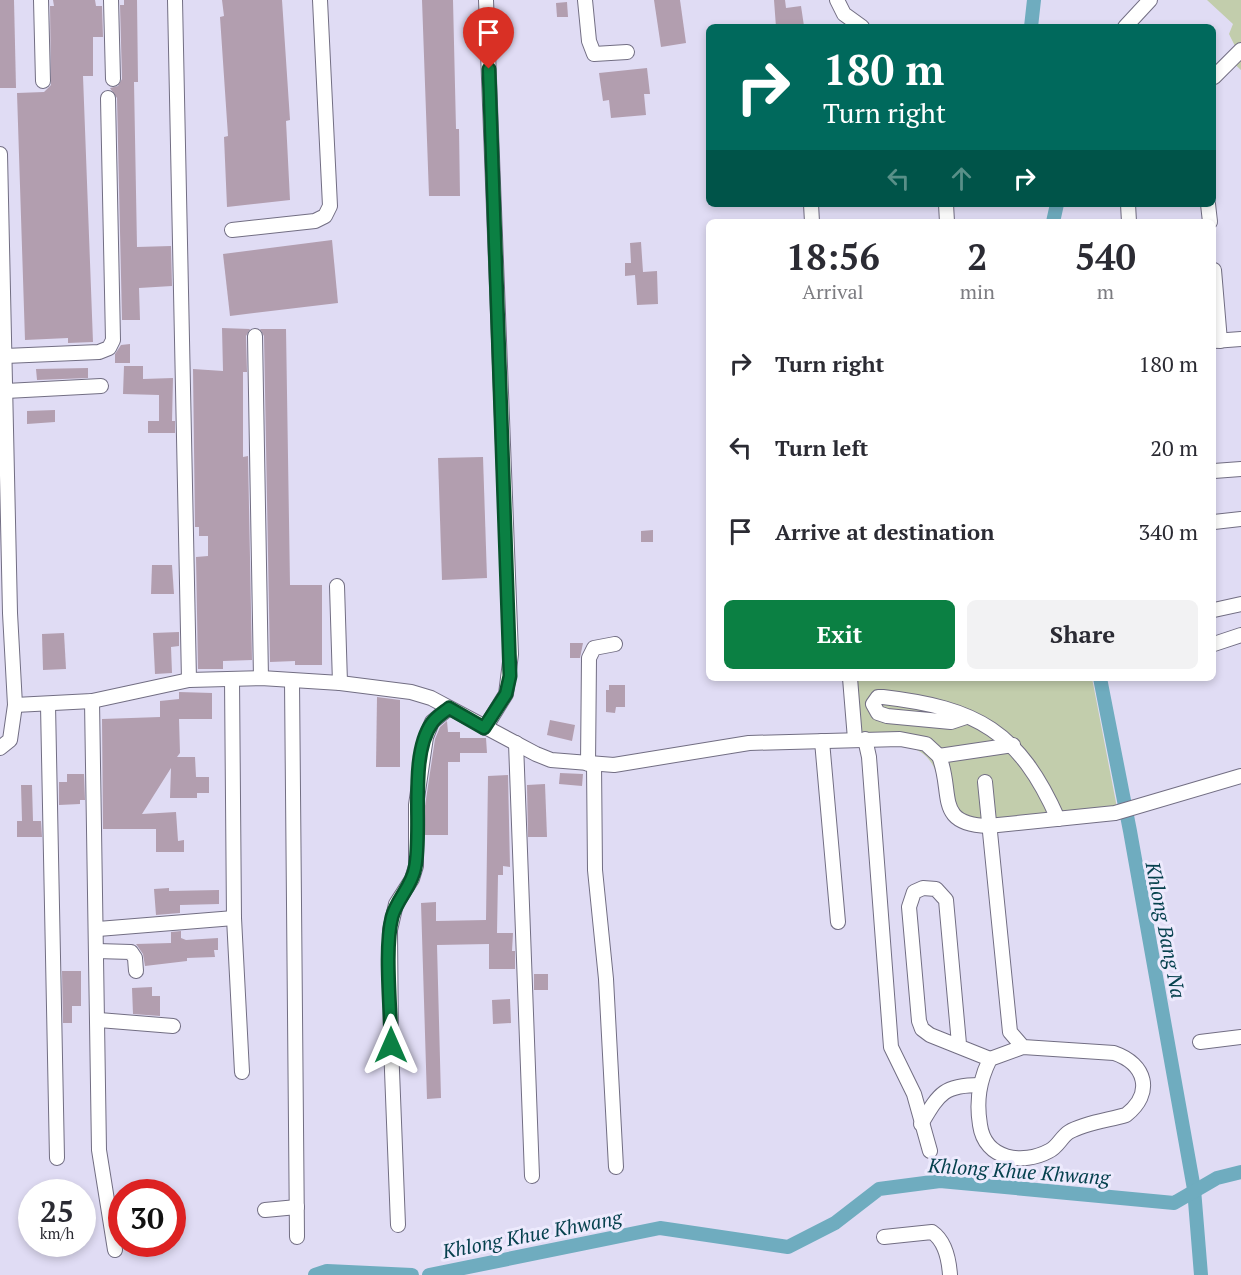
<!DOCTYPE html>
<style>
body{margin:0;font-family:"PT Serif",serif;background:#f2f2f3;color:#2b2b33;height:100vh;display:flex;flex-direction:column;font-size:22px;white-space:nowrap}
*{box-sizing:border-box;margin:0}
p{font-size:20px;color:#7c7c81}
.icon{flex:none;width:33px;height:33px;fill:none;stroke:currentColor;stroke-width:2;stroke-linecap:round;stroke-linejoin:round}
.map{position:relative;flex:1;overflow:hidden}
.side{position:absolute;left:706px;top:219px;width:510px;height:462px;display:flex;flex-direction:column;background:#fff;border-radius:9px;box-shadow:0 3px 9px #0003}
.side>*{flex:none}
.top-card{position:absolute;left:706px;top:24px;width:510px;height:183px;border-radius:9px;box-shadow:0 3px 9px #0003;background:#00695c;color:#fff;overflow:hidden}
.speed{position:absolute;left:18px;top:1179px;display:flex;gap:12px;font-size:30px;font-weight:700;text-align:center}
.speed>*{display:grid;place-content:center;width:78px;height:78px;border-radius:50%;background:#fff;box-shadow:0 3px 9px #0003;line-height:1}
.speed small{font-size:15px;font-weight:400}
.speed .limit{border:9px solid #d22;background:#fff;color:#111}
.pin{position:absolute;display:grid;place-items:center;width:51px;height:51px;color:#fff;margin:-62px -26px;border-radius:50% 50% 50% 0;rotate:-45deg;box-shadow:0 0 6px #0007}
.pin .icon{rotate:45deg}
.me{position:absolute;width:66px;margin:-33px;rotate:0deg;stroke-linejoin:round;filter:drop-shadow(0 0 4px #0008)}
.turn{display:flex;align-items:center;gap:21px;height:126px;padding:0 18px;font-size:27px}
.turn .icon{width:78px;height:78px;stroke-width:2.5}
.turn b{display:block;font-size:42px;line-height:51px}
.lanes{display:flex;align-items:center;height:57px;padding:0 18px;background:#0003;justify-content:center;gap:30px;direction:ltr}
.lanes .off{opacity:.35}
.eta{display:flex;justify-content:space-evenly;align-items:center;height:102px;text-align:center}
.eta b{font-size:36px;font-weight:800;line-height:42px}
.action{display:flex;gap:12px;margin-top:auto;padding:12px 18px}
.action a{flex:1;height:69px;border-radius:9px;background:#0b8043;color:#fff;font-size:24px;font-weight:800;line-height:69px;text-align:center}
.action a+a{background:#f2f2f3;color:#2b2b33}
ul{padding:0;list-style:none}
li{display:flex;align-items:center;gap:18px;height:84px;padding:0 18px}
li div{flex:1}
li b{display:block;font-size:22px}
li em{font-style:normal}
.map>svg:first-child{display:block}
.green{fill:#c2cdac}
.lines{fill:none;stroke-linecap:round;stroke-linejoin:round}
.canal{stroke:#6facbf;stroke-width:14}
.building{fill:#b29eaf}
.minor-casing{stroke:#726e83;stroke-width:16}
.minor{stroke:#fff;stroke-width:14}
.route-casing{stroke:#07532c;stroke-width:15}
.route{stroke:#0b8043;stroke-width:10}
.labels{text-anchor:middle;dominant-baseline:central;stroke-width:6;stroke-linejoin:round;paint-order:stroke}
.water-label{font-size:20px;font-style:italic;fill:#06414e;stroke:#edeafd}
</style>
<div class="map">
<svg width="1241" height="1275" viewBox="0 0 1241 1275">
<rect width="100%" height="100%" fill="#e0dcf4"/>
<g class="green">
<path d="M1207,0H1241V70L1230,60L1235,46L1229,34L1233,24Z"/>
<path d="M844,678H1092L1118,813L970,830C921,813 962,752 895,744C880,742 863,744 848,744Z"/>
</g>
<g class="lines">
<g class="canal">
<path d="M1031,27L1034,0"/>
<path d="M1053,222L1057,204"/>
<path d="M1100,678L1130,831L1194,1189L1201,1275"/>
<path d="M315,1275L327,1271L412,1275"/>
<path d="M429,1275L660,1228L788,1247L835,1223L879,1189L940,1181L1174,1203L1217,1178L1241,1172"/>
</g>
</g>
<g class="building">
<path d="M0,0H14L16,88H0Z"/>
<path d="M53,0H95L96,6H102L103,37H93V76H83L93,342L68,343V338L25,340L17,93L44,92L51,85L50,6H54Z"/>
<path d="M124,0H137L138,82H134L137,247L171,246L172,286L139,288L140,320H122L117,98L110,88L118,86L122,79L120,5H124Z"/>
<path d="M222,0H282L290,120L286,121L290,200L227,207L224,137L228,136L220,17L224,16Z"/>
<path d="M422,0H453L456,129H459L460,196H429Z"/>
<path d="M654,0H680L686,43L661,47Z"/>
<path d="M774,0H785L786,8L801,6L804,26L776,27Z"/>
<path d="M567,2L568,17H557L556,3Z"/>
<path d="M647,68L650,94H644L646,115L611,118L609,100L603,101L599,73Z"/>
<path d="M332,240L338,303L230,316L223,254Z"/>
<path d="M641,242L643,272L657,271L658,304L637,305L635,275L625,276V263H631L630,243Z"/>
<path d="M222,328L250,329L246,336L247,372H243V457L248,456L252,660L223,661V669H198L196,557L208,556V536H199V527H195L193,369L223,371Z"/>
<path d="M260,329H286L290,585H322V665H295V661L270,662L264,336Z"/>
<path d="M130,344V363H115V354L121,345Z"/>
<path d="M124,366H143V379L173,378L172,421H175V433H148V421H159V395L123,394Z"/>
<path d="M88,368V378L37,380L36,369Z"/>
<path d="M55,410V422L27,424V411Z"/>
<path d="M483,457L487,578L442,580L438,458Z"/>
<path d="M653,530V542H641V531Z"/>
<path d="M152,565H172L174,594H151Z"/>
<path d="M179,632V646L171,647L172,673L155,674L153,633Z"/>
<path d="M64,633L66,669L43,670L42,634Z"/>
<path d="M570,643H583L580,658H570Z"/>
<path d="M609,685H625V707H616L615,713L606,712V690H609Z"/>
<path d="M179,692L212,693V719H179L180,753L177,757H195L196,777H209V793H197V798H170L171,768L142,814L176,812L178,841L184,840V852H156V829H103L102,719L160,717V701L179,699Z"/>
<path d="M377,697L400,700V767H376Z"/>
<path d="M550,720L575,725L572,741L547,735Z"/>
<path d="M447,721L448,732H460V738H486L487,753H460V762H448V835H425V806L435,739L440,727Z"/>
<path d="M560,773L583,774L582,786L559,784Z"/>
<path d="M67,774H84L85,800H80V804L59,805V782H67Z"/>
<path d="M508,775L510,867L503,866V875H498L497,933H513L512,951H515V969H489V944L437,945L441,1098L427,1099L421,903L436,902V921L486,920L488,776Z"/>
<path d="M545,784L547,837H528L527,785Z"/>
<path d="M21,785H32L33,821H41L42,837H17V821H22Z"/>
<path d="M169,888V891L219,890V904L180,905V913L156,915L154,889Z"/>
<path d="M181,931V938L186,940L218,938V950H214L215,957L187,958V961L145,966L143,954L136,944L171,943V932Z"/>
<path d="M62,971H81V1006H72V1023H63Z"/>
<rect x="534" y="974" width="14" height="16"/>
<path d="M152,987V996H160V1016L133,1014L132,988Z"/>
<path d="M510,999L511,1023L493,1024L492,1000Z"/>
</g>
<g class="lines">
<g class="minor-casing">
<g id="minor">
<path d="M41,0L43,81"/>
<path d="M111,0L113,79"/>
<path d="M175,0L189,680"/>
<path d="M585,0L589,41L594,54L627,52"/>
<path d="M837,0L844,14L862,27"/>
<path d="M1125,27L1150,0"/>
<path d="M1214,77L1241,50"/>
<path d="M0,154L10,613L15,705L10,740L0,748"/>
<path d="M811,204L812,222"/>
<path d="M946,204L947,222"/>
<path d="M1128,204L1129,222"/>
<path d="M1208,204L1210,222"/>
<path d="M232,230L315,221L325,216L330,206L320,0"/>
<path d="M1214,270L1220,341"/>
<path d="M255,336L261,678"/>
<path d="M1214,341L1241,339"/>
<path d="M5,356L99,352L109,348L113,340L108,98"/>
<path d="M6,391L101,386"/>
<path d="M1214,471L1241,469"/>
<path d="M1214,522L1241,519"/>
<path d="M337,586L340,683"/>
<path d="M1214,610L1241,604"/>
<path d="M1214,644L1241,635"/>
<path d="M850,678L855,739"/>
<path d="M232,679L234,918L242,1072"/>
<path d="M292,681L297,1237"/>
<path d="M92,701L99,1150L115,1250"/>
<path d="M15,705L92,701L189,680L261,678L340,683L411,692L431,698L536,754L551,760L614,765L749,743L900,739L926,744L939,756C954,794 934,824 988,826L1115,813L1241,776"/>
<path d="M48,705L57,1158"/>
<path d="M966,717L951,722L887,716L878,713L873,704L878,697H883C977,708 1019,731 1058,819"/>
<path d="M485,728L506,694L511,654L486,0"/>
<path d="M865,739L869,757L891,1047L914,1094L930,1151"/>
<path d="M822,741L838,922"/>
<path d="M516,743L532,1176"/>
<path d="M939,756L1013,745"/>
<path d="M588,764L589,658L594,648L615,644"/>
<path d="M594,764L595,870L606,979L616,1167"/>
<path d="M985,782L1010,1032L1023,1047L1114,1053C1146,1064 1154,1093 1126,1115C1109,1120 1084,1123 1069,1132C1061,1137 1058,1147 1049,1151C1023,1165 985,1160 980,1125C976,1101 979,1081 990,1059L1023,1047"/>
<path d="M98,929L234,918"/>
<path d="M97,951L131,952L135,958L136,971"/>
<path d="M99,1020L173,1026"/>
<path d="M1200,1042L1241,1037"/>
<path d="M959,1044L946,900L936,889L923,888L914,892L909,907L919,1021L922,1029L930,1035L990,1059"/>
<path d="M921,1124C939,1094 943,1085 980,1085"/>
<path d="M265,1210L297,1207"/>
<path d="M398,1225L391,1045L390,930L396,904L412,879L416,866V805L426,737L432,722L449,708"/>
<path d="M884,1237L932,1232C945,1241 949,1260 950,1275"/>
</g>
</g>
<use href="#minor" class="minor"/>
</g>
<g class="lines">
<g class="route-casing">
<path id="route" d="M391,1045C391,1010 384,949 392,917C397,899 412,886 415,868C423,830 408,756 432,723C436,717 444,712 449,708L484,728L506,694L510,676L489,69"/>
</g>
<use href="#route" class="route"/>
</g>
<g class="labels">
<g class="water-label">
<text transform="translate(1166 930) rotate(79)">Khlong Bang Na</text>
<text transform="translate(1019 1171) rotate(4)">Khlong Khue Khwang</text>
<text transform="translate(532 1234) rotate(-11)">Khlong Khue Khwang</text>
</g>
</g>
</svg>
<div class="speed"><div>25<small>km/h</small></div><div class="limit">30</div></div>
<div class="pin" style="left:489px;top:69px;background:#d93025"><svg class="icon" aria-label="arrive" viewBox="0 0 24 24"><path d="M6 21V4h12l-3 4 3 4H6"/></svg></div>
<svg class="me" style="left:391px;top:1045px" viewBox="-20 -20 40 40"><path d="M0-17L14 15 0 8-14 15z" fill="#0b8043" stroke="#fff" stroke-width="4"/></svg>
<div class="top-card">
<div class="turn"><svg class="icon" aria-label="right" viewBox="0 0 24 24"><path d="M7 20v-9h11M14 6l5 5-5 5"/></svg><div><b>180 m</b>Turn right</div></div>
<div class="lanes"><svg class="icon off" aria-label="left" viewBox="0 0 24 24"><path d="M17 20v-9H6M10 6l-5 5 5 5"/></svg><svg class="icon off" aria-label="ahead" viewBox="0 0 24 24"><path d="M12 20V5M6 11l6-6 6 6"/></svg><svg class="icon" aria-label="right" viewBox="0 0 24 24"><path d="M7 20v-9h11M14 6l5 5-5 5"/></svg></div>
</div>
<section class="side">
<div class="eta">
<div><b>18:56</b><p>Arrival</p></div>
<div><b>2</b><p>min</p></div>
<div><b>540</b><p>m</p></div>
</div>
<ul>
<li><svg class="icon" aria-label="right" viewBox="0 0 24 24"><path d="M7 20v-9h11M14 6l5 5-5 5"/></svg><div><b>Turn right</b></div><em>180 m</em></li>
<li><svg class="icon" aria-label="left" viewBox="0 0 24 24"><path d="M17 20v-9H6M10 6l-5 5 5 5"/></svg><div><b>Turn left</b></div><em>20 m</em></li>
<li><svg class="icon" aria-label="arrive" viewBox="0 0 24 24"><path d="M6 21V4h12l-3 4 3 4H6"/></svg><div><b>Arrive at destination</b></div><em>340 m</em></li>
</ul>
<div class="action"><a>Exit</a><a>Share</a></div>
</section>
</div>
